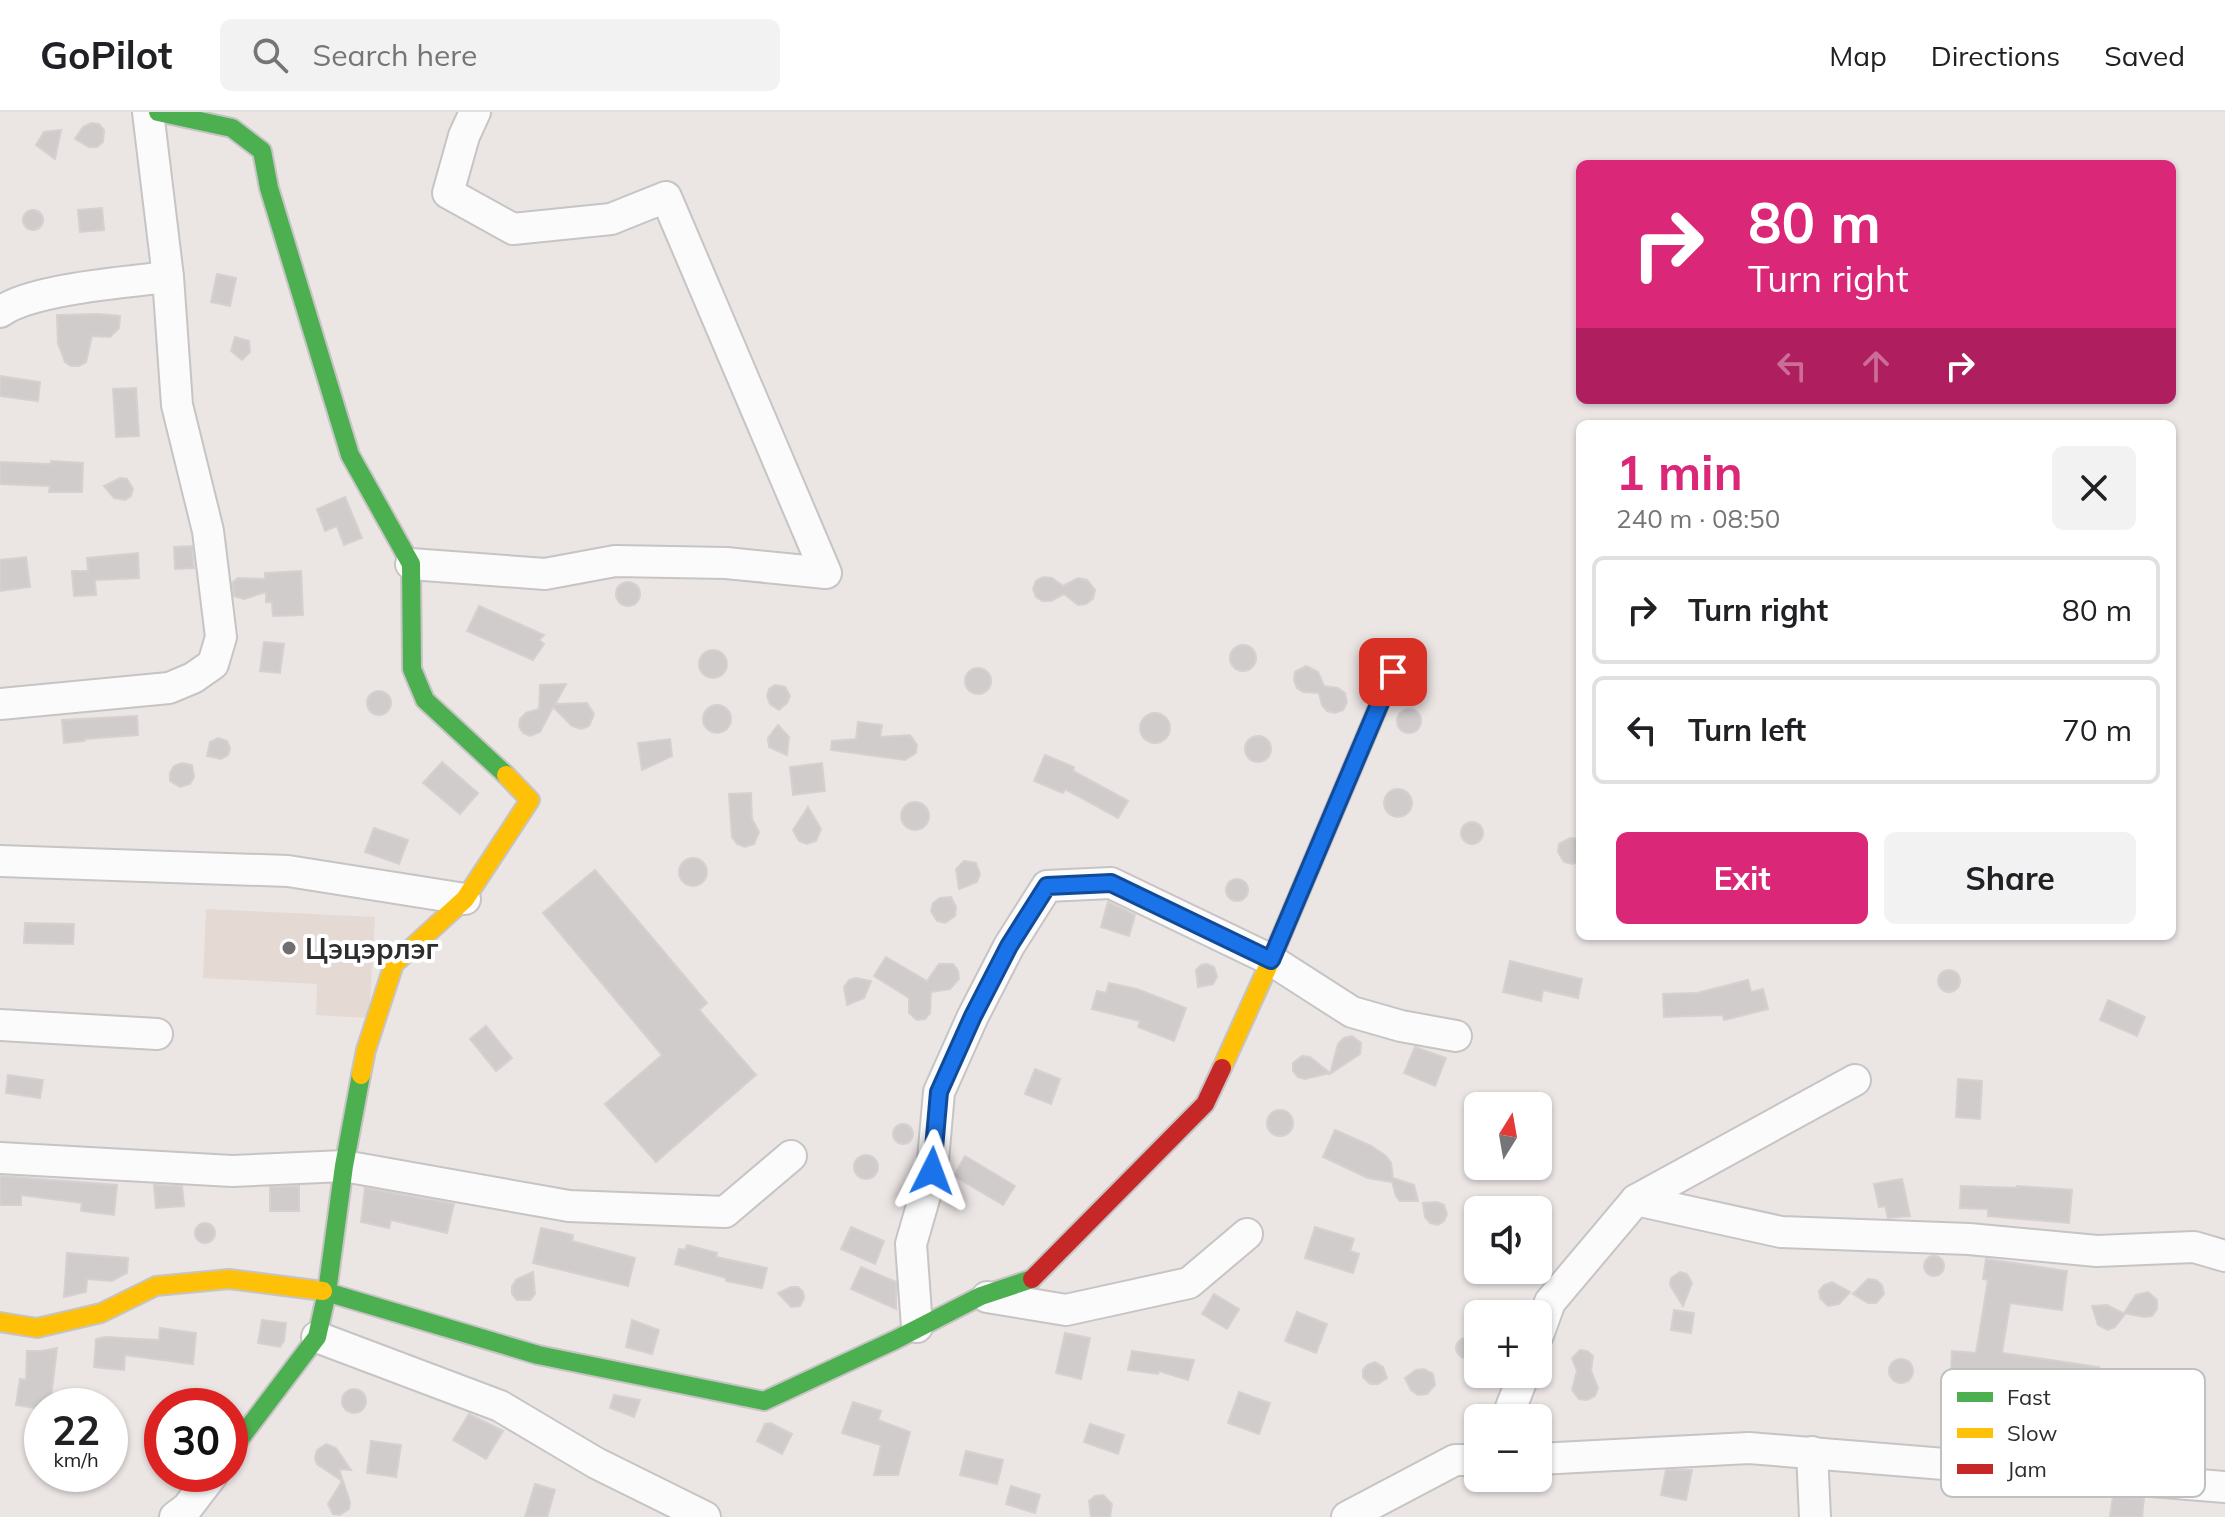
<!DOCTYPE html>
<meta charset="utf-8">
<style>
body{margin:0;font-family:Mulish,sans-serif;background:#f2f2f2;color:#202124;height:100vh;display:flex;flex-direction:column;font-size:30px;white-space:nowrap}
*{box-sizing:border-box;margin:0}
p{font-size:26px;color:#757577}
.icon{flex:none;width:44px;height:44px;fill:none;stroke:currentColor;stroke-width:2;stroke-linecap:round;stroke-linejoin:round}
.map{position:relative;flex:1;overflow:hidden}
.panel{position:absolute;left:1576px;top:308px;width:600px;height:520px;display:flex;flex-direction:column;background:#fff;border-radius:12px;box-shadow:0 2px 6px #0004}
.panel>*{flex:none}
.banner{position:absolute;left:1576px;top:48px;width:600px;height:244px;border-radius:12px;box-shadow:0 2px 6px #0004;background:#db2777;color:#fff;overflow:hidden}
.needle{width:52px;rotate:11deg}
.fabs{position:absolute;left:1464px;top:980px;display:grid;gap:16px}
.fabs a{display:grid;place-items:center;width:88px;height:88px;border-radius:12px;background:#fff;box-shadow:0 2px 6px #0004;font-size:40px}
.speed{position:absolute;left:24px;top:1276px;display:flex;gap:16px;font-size:40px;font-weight:700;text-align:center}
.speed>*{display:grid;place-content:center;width:104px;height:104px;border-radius:50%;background:#fff;box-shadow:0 2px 6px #0004;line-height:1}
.speed small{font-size:20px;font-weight:400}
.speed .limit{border:12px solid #d22;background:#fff;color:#111}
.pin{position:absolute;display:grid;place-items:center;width:68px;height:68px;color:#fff;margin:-34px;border-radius:16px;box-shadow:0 4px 12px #0006}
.me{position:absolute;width:88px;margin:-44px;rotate:3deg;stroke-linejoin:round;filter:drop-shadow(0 0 6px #0008)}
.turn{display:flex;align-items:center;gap:28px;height:168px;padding:0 40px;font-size:36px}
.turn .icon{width:104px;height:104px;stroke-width:2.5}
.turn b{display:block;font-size:56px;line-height:68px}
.lanes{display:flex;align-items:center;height:76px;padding:0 40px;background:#0003;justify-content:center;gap:40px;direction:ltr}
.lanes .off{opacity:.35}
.round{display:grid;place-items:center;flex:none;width:84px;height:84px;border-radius:12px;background:#f2f2f2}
.overview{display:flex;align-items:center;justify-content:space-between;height:136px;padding:0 40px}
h1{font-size:48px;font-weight:700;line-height:60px;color:#db2777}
.action{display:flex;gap:16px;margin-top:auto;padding:16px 40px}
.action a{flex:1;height:92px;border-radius:12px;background:#db2777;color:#fff;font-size:32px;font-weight:700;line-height:92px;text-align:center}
.action a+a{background:#f2f2f2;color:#202124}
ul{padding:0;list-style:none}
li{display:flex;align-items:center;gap:24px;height:108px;margin:0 16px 12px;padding:0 24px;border:4px solid #e0e0e0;border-radius:12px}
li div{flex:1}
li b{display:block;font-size:30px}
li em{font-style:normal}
header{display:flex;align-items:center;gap:48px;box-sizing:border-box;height:112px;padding:0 40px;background:#fff;border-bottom:2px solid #e0e0e0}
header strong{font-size:38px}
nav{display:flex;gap:44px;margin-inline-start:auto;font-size:28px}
.search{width:560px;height:72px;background:#f2f2f2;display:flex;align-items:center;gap:20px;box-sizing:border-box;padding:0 28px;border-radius:12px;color:#757577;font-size:30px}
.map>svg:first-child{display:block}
.education{fill:#e5d9d3}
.building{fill:#d0cccb;stroke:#d6d1d0;stroke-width:2}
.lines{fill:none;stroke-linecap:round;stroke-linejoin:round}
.street-casing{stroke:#c6c4c4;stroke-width:34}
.fast-casing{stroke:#c6c4c4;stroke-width:22}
.slow-casing{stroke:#c6c4c4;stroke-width:22}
.jam-casing{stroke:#c6c4c4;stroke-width:22}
.street{stroke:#fcfbfb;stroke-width:30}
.fast{stroke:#4caf50;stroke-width:18}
.slow{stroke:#ffc107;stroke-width:18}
.jam{stroke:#c62828;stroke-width:18}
.route-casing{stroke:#114b97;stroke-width:20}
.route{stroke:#1a73e8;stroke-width:14}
.poi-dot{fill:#706e6e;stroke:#fff;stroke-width:3}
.labels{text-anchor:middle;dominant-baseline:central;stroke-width:8;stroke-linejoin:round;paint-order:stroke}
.poi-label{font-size:28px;font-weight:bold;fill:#2e2e2e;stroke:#fff;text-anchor:start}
.key{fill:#fff;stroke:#c0c0c0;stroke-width:2}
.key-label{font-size:22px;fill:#2e2e2e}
</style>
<header>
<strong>GoPilot</strong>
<div class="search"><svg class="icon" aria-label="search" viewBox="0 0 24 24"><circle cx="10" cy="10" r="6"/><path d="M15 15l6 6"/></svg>Search here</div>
<nav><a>Map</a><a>Directions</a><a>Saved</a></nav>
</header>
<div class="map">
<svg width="2225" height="1405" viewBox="0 0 2225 1405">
<rect width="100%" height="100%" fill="#ebe5e4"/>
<path class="education" d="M206,797L375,805L369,906L316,903L317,872L203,866Z"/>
<g class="building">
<path d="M91,11L99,12L104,18L103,30L97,35H89L75,27L83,15Z"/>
<path d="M61,18L55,47L36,33L44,20Z"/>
<path d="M102,96L104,118L80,120L78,98Z"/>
<circle cx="33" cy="108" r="10"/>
<path d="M217,162L236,166L230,194L211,190Z"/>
<path d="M98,202L120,204L119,216L110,225L92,224L86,250L79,254H71L65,250L58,231L57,203Z"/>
<path d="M235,225L249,229L250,240L242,248L231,239Z"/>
<path d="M0,264L40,270L38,289L0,284Z"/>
<path d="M136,276L139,324L116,325L113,277Z"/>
<path d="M51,349L83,351L82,380H49L50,374L0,372V350L51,352Z"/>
<path d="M120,366L127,367L133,377L131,384L125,388L114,386L104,374Z"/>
<path d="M345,385L362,426L344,433L337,414L325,419L317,397Z"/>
<path d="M192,434L194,456L175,457L174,435Z"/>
<path d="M138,441L139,466L95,468L96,483L74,484L72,459H88L87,446Z"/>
<path d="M26,445L30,475L0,479V448Z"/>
<path d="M301,459L303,503L273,504L272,490H266V480L244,487L234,484L232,471L238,466L265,467V461Z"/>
<path d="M1043,465L1052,466L1063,474L1078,466L1087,468L1095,478L1093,487L1086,492L1078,493L1064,482L1051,489H1043L1036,485L1033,477L1036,469Z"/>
<circle cx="628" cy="482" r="12"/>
<path d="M479,494L544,523L539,528L544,532L533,548L467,519Z"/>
<path d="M264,530L284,532L280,561L260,559Z"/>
<circle cx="1243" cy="546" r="13"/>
<circle cx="713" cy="552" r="14"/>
<path d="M1306,554L1318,560L1324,574L1338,576L1345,581L1347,590L1343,598L1335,601L1327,599L1322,593L1319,581L1303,580L1297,576L1294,568L1295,560Z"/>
<circle cx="978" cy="569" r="13"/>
<path d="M566,572L555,592L587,591L594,602L589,614L581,617L572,614L553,595L540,620L530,624L523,621L519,614L520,607L526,601L539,597L540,573Z"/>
<path d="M775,573L785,575L790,584L787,591L779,598L770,592L767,584L769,577Z"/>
<circle cx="379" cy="591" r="12"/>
<circle cx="717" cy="607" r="14"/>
<circle cx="1409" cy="609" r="12"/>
<circle cx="1155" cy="616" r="15"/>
<path d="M137,604L138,623L84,627L85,629L64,631L62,608Z"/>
<path d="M858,610L882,613L880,625L910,623L917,633L916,641L905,648L831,638L832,629L856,627Z"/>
<path d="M778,613L789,625L787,643L769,635L768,626Z"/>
<circle cx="1258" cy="637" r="13"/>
<path d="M218,626L227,629L230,636L228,643L221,647L207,644L210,630Z"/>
<path d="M670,627L672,644L642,658L638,631Z"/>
<path d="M1045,643L1074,655L1073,659L1128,689L1118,706L1065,677L1063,681L1034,669Z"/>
<path d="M442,650L478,681L460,702L423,671Z"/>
<path d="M182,651L192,653L194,665L190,672L180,675L170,669V661L174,654Z"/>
<path d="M822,651L825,679L793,683L790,655Z"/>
<circle cx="1398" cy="691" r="14"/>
<path d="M751,681L752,707L759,720L754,732L745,735L737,732L732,725L729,682Z"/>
<circle cx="915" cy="704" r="14"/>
<path d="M808,695L821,717L816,729L807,732L799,729L793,718Z"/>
<circle cx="1472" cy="721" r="11"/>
<path d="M374,716L408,728L399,752L365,740Z"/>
<path d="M1570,726L1580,727V749L1572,752L1564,750L1558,740L1559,732Z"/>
<circle cx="693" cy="760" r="14"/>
<path d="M964,749L976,751L980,762L977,770L959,777L956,757Z"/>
<path d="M595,758L707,891L699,898L756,963L656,1050L605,992L662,943L543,801Z"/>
<circle cx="1237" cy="778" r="11"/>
<path d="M951,785L956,795L955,804L945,811L937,809L931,799L933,791L940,786Z"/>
<path d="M1108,790L1135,803L1129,824L1101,815Z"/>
<path d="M25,811L74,812L73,832L24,831Z"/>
<path d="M886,845L927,869L939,852H953L958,859L959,867L950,877L931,880L930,901L925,907L917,908L909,901V886L874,864Z"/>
<path d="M1510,849L1582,867L1578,886L1543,878L1541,889L1503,880Z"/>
<path d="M1207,852L1214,855L1217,865L1213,872L1198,875L1196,858L1201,853Z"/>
<circle cx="1949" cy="869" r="11"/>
<path d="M856,866L871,869L864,886L847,893L844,875L849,868Z"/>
<path d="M1748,868L1751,880L1763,877L1768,897L1724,908L1723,903L1664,905L1663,882L1697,881Z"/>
<path d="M1109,871L1137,877L1186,896L1174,929L1138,915L1140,909L1092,897L1097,879L1106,881Z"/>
<path d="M2108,888L2145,905L2137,924L2100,908Z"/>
<path d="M486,914L512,946L496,959L470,927Z"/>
<path d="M1352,924L1361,931L1360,942L1330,962L1338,932L1344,926Z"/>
<path d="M1415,935L1446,946L1435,974L1404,961Z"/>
<path d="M1302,944L1310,945L1330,961L1305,967L1298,965L1293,959V951Z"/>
<path d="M1035,957L1060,967L1051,992L1025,982Z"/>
<path d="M8,963L43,968L40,986L6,981Z"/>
<path d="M1958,967L1982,969L1980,1007L1956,1005Z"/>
<circle cx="1280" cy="1011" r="13"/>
<circle cx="903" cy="1022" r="10"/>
<path d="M1335,1018L1371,1034L1386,1044L1391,1051L1393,1066L1414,1073L1418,1089H1400L1396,1084L1392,1070L1368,1066L1323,1045Z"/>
<circle cx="866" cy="1055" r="12"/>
<path d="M965,1044L1015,1074L1003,1093L954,1064Z"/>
<path d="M0,1064L117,1073L114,1103L81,1099L82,1091L21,1083V1093H0Z"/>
<path d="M1902,1067L1910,1104L1888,1106L1885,1094L1879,1095L1874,1072Z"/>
<path d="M154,1073L182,1074L184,1094L156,1096Z"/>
<path d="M299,1074V1099H270V1075Z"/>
<path d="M1961,1074L2017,1076V1074L2072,1078L2069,1111L1988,1104V1097L1960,1096Z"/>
<path d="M365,1076L454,1092L447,1121L391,1108L389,1116L361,1110Z"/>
<path d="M1423,1091L1437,1090L1444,1093L1447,1102L1444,1109L1438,1113L1430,1111L1425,1105Z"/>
<circle cx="205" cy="1121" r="10"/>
<path d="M851,1115L884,1129L875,1152L841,1137Z"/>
<path d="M1315,1115L1354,1127L1350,1139L1359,1142L1353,1161L1305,1146Z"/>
<path d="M541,1116L573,1123L572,1129L635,1146L628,1174L533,1151Z"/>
<path d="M687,1133L717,1141L716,1145L767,1156L762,1176L726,1169V1166L675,1152L679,1137L685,1138Z"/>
<path d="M67,1141L128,1146L127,1161L112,1169L87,1167L86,1180L64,1185Z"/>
<circle cx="1934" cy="1154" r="10"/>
<path d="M1986,1147L2067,1159L2062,1198L2010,1191L2002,1241L2099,1255L2096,1274L2032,1266V1269L1983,1263L1984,1260L1951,1258L1952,1239L1976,1241L1988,1168L1983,1167Z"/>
<path d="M861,1155L896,1170V1197L851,1177Z"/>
<path d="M533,1160L535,1182L530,1188H517L512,1182V1174L517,1167Z"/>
<path d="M1680,1160L1687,1162L1692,1171L1683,1194L1670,1173L1671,1166Z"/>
<path d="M1868,1167L1876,1168L1882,1173L1884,1182L1876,1191H1868L1853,1182Z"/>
<path d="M1832,1170L1850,1180L1839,1192L1828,1194L1820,1186L1819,1179L1824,1173Z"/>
<path d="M791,1175H798L803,1180L804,1186L800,1194L791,1195L778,1181Z"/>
<path d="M2148,1180L2157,1188V1197L2152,1204L2144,1205L2124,1201L2136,1183Z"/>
<path d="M1214,1182L1239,1197L1227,1217L1202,1202Z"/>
<path d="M2107,1193L2125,1202L2115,1215L2108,1218L2098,1213L2092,1194Z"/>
<path d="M1674,1198L1694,1201L1691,1221L1671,1218Z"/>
<path d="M1297,1200L1327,1212L1316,1241L1285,1229Z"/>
<path d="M262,1208L286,1211L284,1229L280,1235L258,1231Z"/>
<path d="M632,1208L659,1218L652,1242L626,1235Z"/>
<path d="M160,1216L196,1221L193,1252L125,1243L124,1258L94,1255L96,1227L105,1225L159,1228Z"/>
<path d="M1065,1221L1090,1226L1081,1267L1056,1261Z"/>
<circle cx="1466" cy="1236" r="10"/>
<path d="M57,1236L50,1294H42V1297L16,1293L20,1267L26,1268L27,1239H42Z"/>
<path d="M1580,1238L1587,1239L1593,1244L1591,1259L1598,1276L1595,1284L1587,1288L1579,1287L1572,1278L1577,1259L1572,1246Z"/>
<path d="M1132,1239L1194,1248L1188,1268L1159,1259L1158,1262L1128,1258Z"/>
<circle cx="1901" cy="1259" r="12"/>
<path d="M1375,1250L1383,1255L1387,1266L1378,1272H1370L1363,1265V1258L1367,1253Z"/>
<path d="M1424,1257L1433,1262L1435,1273L1427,1282L1418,1283L1411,1278L1405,1266L1416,1258Z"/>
<circle cx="354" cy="1289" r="12"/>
<path d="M1239,1280L1270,1291L1259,1322L1228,1311Z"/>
<path d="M614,1283L640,1288L634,1305L610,1296Z"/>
<path d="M853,1290L881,1299L878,1308L910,1320L898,1363H874L881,1333L842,1321Z"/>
<path d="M469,1302L503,1319L486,1347L453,1328Z"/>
<path d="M770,1311L792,1322L782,1342L757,1329L765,1312Z"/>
<path d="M1090,1312L1124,1323L1118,1342L1084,1330Z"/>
<path d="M371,1329L401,1333L396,1365L367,1361Z"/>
<path d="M326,1332L336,1336L351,1358L339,1357L350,1390L349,1397L340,1403L333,1402L328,1392L342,1369L317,1352L315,1346L317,1338Z"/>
<path d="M966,1339L1003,1348L997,1372L960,1363Z"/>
<path d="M1666,1358H1692L1686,1388L1661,1383Z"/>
<path d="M535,1372L555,1378L547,1405H525Z"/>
<path d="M1011,1374L1040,1383L1035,1401L1006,1392Z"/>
<path d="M1103,1383L1112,1392L1110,1405H1091L1089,1389L1095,1384Z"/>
<path d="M2113,1384L2144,1386L2142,1405H2110Z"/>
</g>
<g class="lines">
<g class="street-casing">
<g id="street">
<path d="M0,200C31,177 127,170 168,165"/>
<path d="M411,452L545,462L615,449L726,451L826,461L666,85L611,107L513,117L448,81L464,24L475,0"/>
<path d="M0,592L169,576L193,566L213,552L221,525L208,419L177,293L168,165L148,0"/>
<path d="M0,749L288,759L465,787"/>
<path d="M0,913L157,922"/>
<path d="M0,1046L232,1059L344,1054L569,1094L725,1100L791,1044"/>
<path d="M1636,1088L1781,1120L1969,1127L2097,1139L2194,1135L2225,1144"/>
<path d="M987,1185L1066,1198L1189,1171L1247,1122"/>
<path d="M917,1215L911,1132L932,1059L939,980L973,904L1009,834L1047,774L1111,771L1271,848L1352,900L1401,914L1456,924"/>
<path d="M1538,1223L1550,1190L1636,1088L1855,968"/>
<path d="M317,1225L500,1294L596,1351L705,1405"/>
<path d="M1507,1306L1524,1262"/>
<path d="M1812,1340L1815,1405"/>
<path d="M1538,1347L1749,1336L2225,1375"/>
<path d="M175,1405L187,1396L213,1362"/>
<path d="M1347,1405L1455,1348H1478"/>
</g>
</g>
<g class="fast-casing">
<g id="fast">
<path d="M158,0L232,16L262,39L269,76L350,343L411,452L412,557L425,588L506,663"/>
<path d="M323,1179L538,1243L764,1289L895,1228L981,1184L1032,1167"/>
<path d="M230,1340L317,1225L327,1180L344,1054L361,963"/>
</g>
</g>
<g class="slow-casing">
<g id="slow">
<path d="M1222,956L1271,848L1393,560"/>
<path d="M361,963L366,938L394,852L465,787L530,688L506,663"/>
<path d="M0,1210L37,1216L101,1201L156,1174L229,1167L323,1179"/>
</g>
</g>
<g class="jam-casing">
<path id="jam" d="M1032,1167L1205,992L1222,956"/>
</g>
<use href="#street" class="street"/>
<use href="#fast" class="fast"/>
<use href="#slow" class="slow"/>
<use href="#jam" class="jam"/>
</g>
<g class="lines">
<g class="route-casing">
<path id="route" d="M932,1059L939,980L973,904L1009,834L1047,774L1111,771L1271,848L1393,560"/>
</g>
<use href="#route" class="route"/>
</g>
<circle class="poi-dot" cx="289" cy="836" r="8"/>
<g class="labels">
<g class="poi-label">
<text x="305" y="836">Цэцэрлэг</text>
</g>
</g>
<rect x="1941" y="1257" width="264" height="128" rx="12" class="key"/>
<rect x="1957" y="1280" width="36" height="10" fill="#4caf50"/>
<rect x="1957" y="1316" width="36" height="10" fill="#ffc107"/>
<rect x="1957" y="1352" width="36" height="10" fill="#c62828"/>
<g class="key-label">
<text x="2007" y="1293">Fast</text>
<text x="2007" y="1329">Slow</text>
<text x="2007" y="1365">Jam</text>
</g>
</svg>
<div class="fabs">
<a><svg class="needle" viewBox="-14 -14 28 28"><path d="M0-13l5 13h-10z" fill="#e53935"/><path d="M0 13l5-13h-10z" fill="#757577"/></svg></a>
<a><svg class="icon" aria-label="sound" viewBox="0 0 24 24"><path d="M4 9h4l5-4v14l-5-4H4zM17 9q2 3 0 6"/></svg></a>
<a>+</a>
<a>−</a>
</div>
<div class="speed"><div>22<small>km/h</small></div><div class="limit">30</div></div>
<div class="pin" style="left:1393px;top:560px;background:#d93025"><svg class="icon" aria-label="arrive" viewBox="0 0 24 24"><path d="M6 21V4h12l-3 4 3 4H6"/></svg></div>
<svg class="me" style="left:932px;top:1059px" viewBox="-20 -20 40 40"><path d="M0-17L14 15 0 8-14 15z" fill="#1a73e8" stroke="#fff" stroke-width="4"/></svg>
<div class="banner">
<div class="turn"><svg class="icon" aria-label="right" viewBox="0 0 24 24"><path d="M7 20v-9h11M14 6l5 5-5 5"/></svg><div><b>80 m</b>Turn right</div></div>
<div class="lanes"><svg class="icon off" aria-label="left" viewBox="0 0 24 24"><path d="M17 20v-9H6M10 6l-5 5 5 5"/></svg><svg class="icon off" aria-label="ahead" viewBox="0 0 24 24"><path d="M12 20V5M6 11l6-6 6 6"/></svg><svg class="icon" aria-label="right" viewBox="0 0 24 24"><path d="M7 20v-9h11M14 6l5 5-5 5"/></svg></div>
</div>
<section class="panel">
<div class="overview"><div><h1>1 min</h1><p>240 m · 08:50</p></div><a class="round"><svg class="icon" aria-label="close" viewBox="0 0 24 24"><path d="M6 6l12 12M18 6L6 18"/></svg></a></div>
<ul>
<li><svg class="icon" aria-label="right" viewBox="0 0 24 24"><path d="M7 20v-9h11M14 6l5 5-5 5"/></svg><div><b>Turn right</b></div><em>80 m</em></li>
<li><svg class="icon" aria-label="left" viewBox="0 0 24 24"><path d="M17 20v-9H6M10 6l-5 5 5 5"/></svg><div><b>Turn left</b></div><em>70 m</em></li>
</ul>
<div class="action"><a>Exit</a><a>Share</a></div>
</section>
</div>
